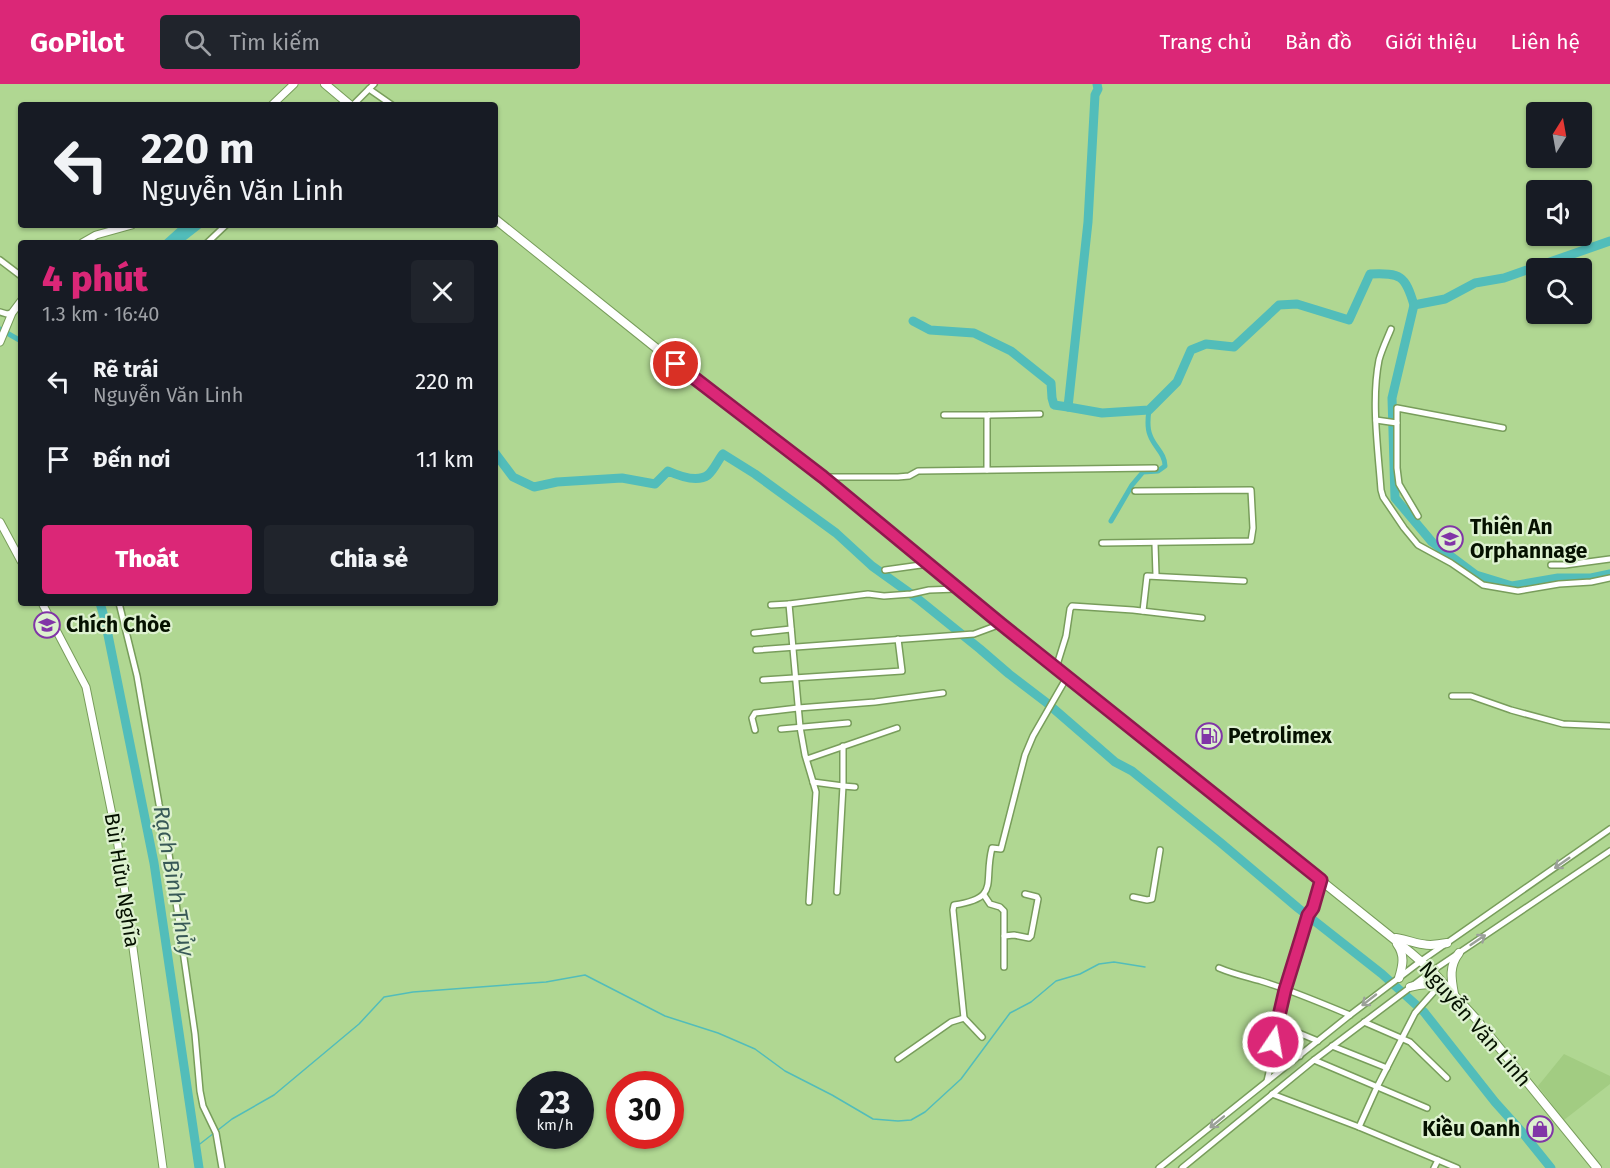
<!DOCTYPE html>
<html lang="vi">
<meta charset="utf-8">
<style>
body{margin:0;font-family:"Fira Sans",sans-serif;background:#20242c;color:#f1f3f6;height:100vh;display:flex;flex-direction:column;font-size:22px;white-space:nowrap}
*{box-sizing:border-box;margin:0}
p{font-size:20px;color:#9ea1a6}
.icon{flex:none;width:33px;height:33px;fill:none;stroke:currentColor;stroke-width:2;stroke-linecap:round;stroke-linejoin:round}
.map{position:relative;flex:1;overflow:hidden}
.panel{position:absolute;left:18px;top:156px;width:480px;height:366px;display:flex;flex-direction:column;background:#171b24;border-radius:6px;box-shadow:0 2px 4px #0004}
.panel>*{flex:none}
.top-card{position:absolute;left:18px;top:18px;width:480px;height:126px;border-radius:6px;box-shadow:0 2px 4px #0004;background:#171b24;color:#f1f3f6;overflow:hidden}
.needle{width:39px;rotate:11deg}
.tools{position:absolute;left:1526px;top:18px;display:grid;gap:12px}
.tools a{display:grid;place-items:center;width:66px;height:66px;border-radius:6px;background:#171b24;box-shadow:0 2px 4px #0004;font-size:30px}
.speed{position:absolute;left:516px;top:987px;display:flex;gap:12px;font-size:30px;font-weight:700;text-align:center}
.speed>*{display:grid;place-content:center;width:78px;height:78px;border-radius:50%;background:#171b24;box-shadow:0 2px 4px #0004;line-height:1}
.speed small{font-size:15px;font-weight:400}
.speed .limit{border:9px solid #d22;background:#fff;color:#111}
.pin{position:absolute;display:grid;place-items:center;width:51px;height:51px;color:#fff;margin:-26px;border:3px solid #fff;border-radius:50%;box-shadow:0 2px 6px #0007}
.me{position:absolute;width:66px;margin:-33px;rotate:12deg;stroke-linejoin:round;filter:drop-shadow(0 0 4px #0008)}
.turn{display:flex;align-items:center;gap:21px;height:126px;padding:0 24px;font-size:27px}
.turn .icon{width:78px;height:78px;stroke-width:2.5}
.turn b{display:block;font-size:42px;line-height:51px}
.round{display:grid;place-items:center;flex:none;width:63px;height:63px;border-radius:6px;background:#20242c}
.headline{display:flex;align-items:center;justify-content:space-between;height:102px;padding:0 24px}
h1{font-size:36px;font-weight:800;line-height:45px;color:#db2777}
.primary-button{display:flex;gap:12px;margin-top:auto;padding:12px 24px}
.primary-button a{flex:1;height:69px;border-radius:6px;background:#db2777;color:#fff;font-size:24px;font-weight:800;line-height:69px;text-align:center}
.primary-button a+a{background:#20242c;color:#f1f3f6}
ul{padding:0;list-style:none}
li{display:flex;align-items:center;gap:18px;height:78px;padding:0 24px}
li div{flex:1}
li b{display:block;font-size:22px}
li em{font-style:normal}
header{display:flex;align-items:center;gap:36px;box-sizing:border-box;height:84px;padding:0 30px;background:#db2777;color:#fff}
header strong{font-size:28px}
nav{display:flex;gap:33px;margin-inline-start:auto;font-size:21px}
.search{width:420px;height:54px;background:#20242c;display:flex;align-items:center;gap:15px;box-sizing:border-box;padding:0 21px;border-radius:6px;color:#9ea1a6;font-size:22px}
.map>svg:first-child{display:block}
.built{fill:#a2cc82}
.water{fill:#52bdba}
.lines{fill:none;stroke-linecap:round;stroke-linejoin:round}
.stream{stroke:#52bdba;stroke-width:1.5}
.canal{stroke:#52bdba;stroke-width:5}
.river{stroke:#52bdba;stroke-width:9}
.minor-casing{stroke:#789d5b;stroke-width:8}
.major-casing{stroke:#789d5b;stroke-width:9}
.highway-casing{stroke:#789d5b;stroke-width:10}
.minor{stroke:#fff;stroke-width:5}
.major{stroke:#fff;stroke-width:7}
.highway{stroke:#fff;stroke-width:8}
.oneway{stroke:#9ba099}
.route-casing{stroke:#8e194d;stroke-width:15}
.route{stroke:#db2777;stroke-width:10}
.labels{text-anchor:middle;dominant-baseline:central;stroke-width:4.5;stroke-linejoin:round;paint-order:stroke}
.poi-label{font-size:21px;font-weight:bold;fill:#051100;stroke:#ddf1cf;text-anchor:start}
.street-label{font-size:21px;fill:#051100;stroke:#ddf1cf}
.water-label{font-size:22px;font-style:italic;fill:#385957;stroke:#ddf1cf}
</style>
<header>
<strong>GoPilot</strong>
<div class="search"><svg class="icon" aria-label="search" viewBox="0 0 24 24"><circle cx="10" cy="10" r="6"/><path d="M15 15l6 6"/></svg>Tìm kiếm</div>
<nav><a>Trang chủ</a><a>Bản đồ</a><a>Giới thiệu</a><a>Liên hệ</a></nav>
</header>
<div class="map">
<svg width="1610" height="1084" viewBox="0 0 1610 1084">
<rect width="100%" height="100%" fill="#b0d792"/>
<path class="built" d="M1564,970L1610,992V1000L1564,1036L1538,1002Z"/>
<path class="water" d="M181,141H205L182,159H161Z"/>
<g class="lines">
<g class="stream">
<path d="M218,1046L232,1035L274,1011L359,940L384,913L413,908L546,898L585,891L665,932L718,949L755,965L785,987L832,1011L873,1035L898,1037L911,1036L925,1028L961,995L1010,929L1031,918L1056,897L1080,890L1099,880L1114,878L1145,883"/>
<path d="M196,1063L214,1049"/>
</g>
<g class="canal">
<path d="M0,245L21,257"/>
<path d="M1111,437L1132,401L1143,388L1158,387L1165,382C1165,369 1154,363 1150,351C1147,344 1148,333 1149,326"/>
</g>
<g class="river">
<path d="M1097,0L1098,5L1095,11L1088,138L1068,323L1102,329L1149,326L1177,298L1191,266L1206,260L1234,263L1279,221L1297,220L1349,236L1370,190C1401,189 1405,191 1414,221"/>
<path d="M1610,157L1504,194L1475,199L1445,215L1414,221L1392,314L1395,414L1432,458L1476,491L1512,502L1558,494H1591L1610,490"/>
<path d="M913,237L930,246L974,249L1011,267L1051,299L1052,314L1054,321L1068,323"/>
<path d="M495,369L513,393L534,403L557,398L622,394L655,400L668,387C679,392 697,399 708,391C714,386 718,376 723,370L755,390L836,449L872,482L918,515L980,565L1009,590L1047,619L1115,678L1132,687L1221,759L1298,824L1382,890L1424,928L1495,1018L1522,1048L1551,1084"/>
<path d="M100,519L105,536L154,779L199,1084"/>
</g>
<g class="minor-casing">
<g id="minor">
<path d="M369,5L392,21"/>
<path d="M353,21L374,0"/>
<path d="M207,159L226,141"/>
<path d="M0,176L21,192"/>
<path d="M0,228L7,230L12,229"/>
<path d="M1391,245C1387,255 1382,265 1379,276C1371,316 1378,365 1381,406L1383,413L1404,444L1418,461L1451,479L1483,501L1518,507L1559,500L1591,498L1610,494"/>
<path d="M944,331H989"/>
<path d="M1376,336L1397,339V324L1503,344"/>
<path d="M1397,339V384L1399,400L1418,432"/>
<path d="M987,386V333L989,331L1040,330"/>
<path d="M823,393H898L909,392L918,387L1155,384"/>
<path d="M1102,459L1251,457L1253,444L1251,406L1135,407"/>
<path d="M1155,460L1156,491"/>
<path d="M1551,481H1565L1610,475"/>
<path d="M885,486L928,480"/>
<path d="M119,519L137,592L159,720L167,756L195,950L200,1007L203,1022L216,1049L222,1084"/>
<path d="M771,521L789,520"/>
<path d="M1143,527L1147,492L1244,497"/>
<path d="M754,549L791,545"/>
<path d="M756,566L974,550L1001,540"/>
<path d="M1056,584L1066,552L1070,525L1072,522L1133,526L1202,534"/>
<path d="M763,596L902,587L898,555"/>
<path d="M1452,612H1471L1511,626L1563,640L1610,642"/>
<path d="M781,645L848,639"/>
<path d="M755,646L752,634L755,629L798,624L875,618L943,609"/>
<path d="M843,662V702L855,703"/>
<path d="M807,675L897,644"/>
<path d="M813,698L843,702L837,808"/>
<path d="M984,811L990,820L1000,823L1004,827V883"/>
<path d="M1133,813L1147,816L1152,815L1160,766"/>
<path d="M809,818L816,708L805,671L800,643L789,520L868,510L884,512L911,510L929,506L957,505"/>
<path d="M1004,852L1014,851L1029,854L1031,852L1038,815L1037,813L1025,810"/>
<path d="M1219,884C1233,890 1247,893 1261,897C1291,906 1321,919 1350,931"/>
<path d="M964,934L982,953"/>
<path d="M1364,938L1410,958L1447,994"/>
<path d="M1318,957L1277,940L1302,851L1308,831L1313,824L1321,796"/>
<path d="M1275,962L1273,956L1277,940"/>
<path d="M1332,962L1387,984"/>
<path d="M898,975L951,938L964,934L953,826L954,821C1001,814 983,799 992,764L1001,765L1025,671L1033,652L1067,593"/>
<path d="M1314,976L1427,1024"/>
<path d="M1267,997L1275,962L1300,972"/>
<path d="M1272,1010L1359,1043L1377,1003L1415,929L1439,902"/>
<path d="M1359,1043L1457,1084"/>
<path d="M1159,1084L1350,931L1421,877L1610,745"/>
<path d="M1182,1084L1314,976L1432,887L1610,767"/>
<path d="M1434,1084L1438,1076"/>
</g>
</g>
<g class="major-casing">
<g id="major">
<path d="M272,21L294,0"/>
<path d="M82,159L96,151L132,141"/>
<path d="M0,258L12,229L21,217"/>
<path d="M0,438L21,477"/>
<path d="M42,519L86,603L117,755L130,842L163,1084"/>
</g>
</g>
<g class="highway-casing">
<g id="highway">
<path d="M325,0L350,21"/>
<path d="M495,135L676,280L823,393L1001,540L1410,868L1432,887L1476,935L1597,1084"/>
<path d="M1396,854C1418,858 1422,864 1447,859"/>
<path d="M1397,860C1405,871 1403,881 1399,894"/>
<path d="M1410,903C1423,899 1433,899 1446,905"/>
<path d="M1454,910C1451,894 1449,882 1459,869"/>
</g>
</g>
<use href="#minor" class="minor"/>
<use href="#major" class="major"/>
<use href="#highway" class="highway"/>
</g>
<defs><path id="oneway-shaft" d="M-6 0H5M1.5-3L5.5 0L1.5 3" fill="none" stroke-width="1.6" stroke-linecap="round" stroke-linejoin="round" transform="scale(1.5)"/></defs>
<g class="oneway">
<use href="#oneway-shaft" transform="translate(1562 779) rotate(145)"/>
<use href="#oneway-shaft" transform="translate(1478 856) rotate(-34)"/>
<use href="#oneway-shaft" transform="translate(1369 916) rotate(142)"/>
<use href="#oneway-shaft" transform="translate(1217 1038) rotate(141)"/>
</g>
<g class="lines">
<g class="route-casing">
<path id="route" d="M676,280L823,393L1001,540L1321,796L1313,824L1308,831L1302,851L1285,906L1273,958"/>
</g>
<use href="#route" class="route"/>
</g>
<defs>
<g id="school-ring" transform="scale(1.35)"><circle r="9.5" fill="#ddf1cf" stroke="#8135a7" stroke-width="1.5"/><path d="M0-5L7-2L0 1L-7-2ZM-4 1L0 2.5L4 1V4Q0 6-4 4Z" fill="#8135a7"/></g>
<g id="fuel-ring" transform="scale(1.35)"><circle r="9.5" fill="#ddf1cf" stroke="#8135a7" stroke-width="1.5"/><path d="M-5.5-6h7V0h2V4h1.3V-2.5L3-4.5l.8-.8L6-3V5H2.5V1h-1V6h-7ZM-4.2-4.7v3.2H.2V-4.7Z" fill="#8135a7"/></g>
<g id="shop-ring" transform="scale(1.35)"><circle r="9.5" fill="#ddf1cf" stroke="#8135a7" stroke-width="1.5"/><path d="M-5-2.5h2.3a2.7 3.5 0 0 1 5.4 0H5L5.5 6h-11ZM-1.5-2.5h3a1.5 2.3 0 0 0-3 0Z" fill="#8135a7"/></g>
</defs>
<g fill-rule="evenodd">
<use href="#school-ring" x="1450" y="455"/>
<use href="#school-ring" x="47" y="541"/>
<use href="#fuel-ring" x="1209" y="652"/>
<use href="#shop-ring" x="1540" y="1045"/>
</g>
<g class="labels">
<g class="poi-label">
<text x="1470" y="443">Thiên An<tspan x="1470" dy="24">Orphannage</tspan></text>
<text x="66" y="541">Chích Chòe</text>
<text x="1228" y="652">Petrolimex</text>
<text x="1520" y="1045" text-anchor="end">Kiều Oanh</text>
</g>
<g class="street-label">
<text transform="translate(122 796) rotate(81)">Bùi Hữu Nghĩa</text>
<text transform="translate(1475 940) rotate(49)">Nguyễn Văn Linh</text>
</g>
<g class="water-label">
<text transform="translate(174 797) rotate(80)">Rạch Bình Thủy</text>
</g>
</g>
</svg>
<div class="tools">
<a><svg class="needle" viewBox="-14 -14 28 28"><path d="M0-13l5 13h-10z" fill="#e53935"/><path d="M0 13l5-13h-10z" fill="#9ea1a6"/></svg></a>
<a><svg class="icon" aria-label="sound" viewBox="0 0 24 24"><path d="M4 9h4l5-4v14l-5-4H4zM17 9q2 3 0 6"/></svg></a>
<a><svg class="icon" aria-label="search" viewBox="0 0 24 24"><circle cx="10" cy="10" r="6"/><path d="M15 15l6 6"/></svg></a>
</div>
<div class="speed"><div>23<small>km/h</small></div><div class="limit">30</div></div>
<div class="pin" style="left:676px;top:280px;background:#d93025"><svg class="icon" aria-label="arrive" viewBox="0 0 24 24"><path d="M6 21V4h12l-3 4 3 4H6"/></svg></div>
<svg class="me" style="left:1273px;top:958px" viewBox="-20 -20 40 40"><circle r="17" fill="#db2777" stroke="#fff" stroke-width="3"/><path d="M0-11L8 9 0 5-8 9z" fill="#fff"/></svg>
<div class="top-card">
<div class="turn"><svg class="icon" aria-label="left" viewBox="0 0 24 24"><path d="M17 20v-9H6M10 6l-5 5 5 5"/></svg><div><b>220 m</b>Nguyễn Văn Linh</div></div>
</div>
<section class="panel">
<div class="headline"><div><h1>4 phút</h1><p>1.3 km · 16:40</p></div><a class="round"><svg class="icon" aria-label="close" viewBox="0 0 24 24"><path d="M6 6l12 12M18 6L6 18"/></svg></a></div>
<ul>
<li><svg class="icon" aria-label="left" viewBox="0 0 24 24"><path d="M17 20v-9H6M10 6l-5 5 5 5"/></svg><div><b>Rẽ trái</b><p>Nguyễn Văn Linh</p></div><em>220 m</em></li>
<li><svg class="icon" aria-label="arrive" viewBox="0 0 24 24"><path d="M6 21V4h12l-3 4 3 4H6"/></svg><div><b>Đến nơi</b></div><em>1.1 km</em></li>
</ul>
<div class="primary-button"><a>Thoát</a><a>Chia sẻ</a></div>
</section>
</div>
